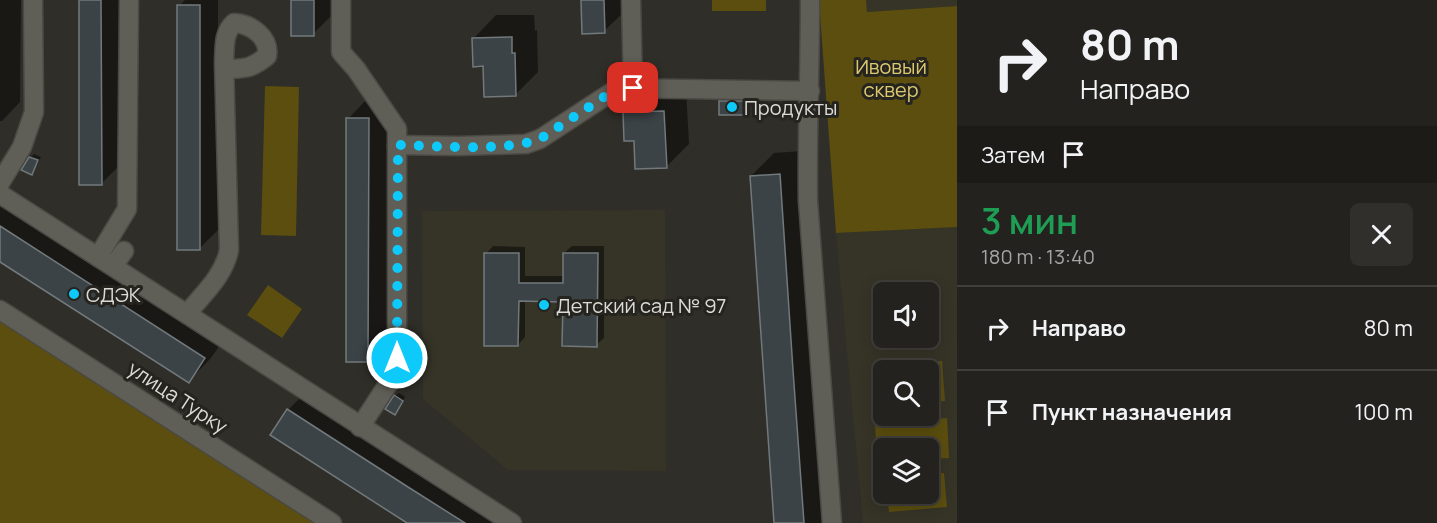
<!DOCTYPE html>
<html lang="ru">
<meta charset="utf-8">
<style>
body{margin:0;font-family:Manrope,sans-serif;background:#302f2b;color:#f1f3f6;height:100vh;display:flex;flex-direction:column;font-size:22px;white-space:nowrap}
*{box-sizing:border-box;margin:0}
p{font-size:20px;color:#a3a4a4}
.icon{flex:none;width:33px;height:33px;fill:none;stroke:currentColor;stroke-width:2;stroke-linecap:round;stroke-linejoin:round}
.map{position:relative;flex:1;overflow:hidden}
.side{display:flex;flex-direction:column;background:#24221e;width:480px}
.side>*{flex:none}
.banner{background:#24221e;color:#f1f3f6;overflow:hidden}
.buttons{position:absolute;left:873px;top:282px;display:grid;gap:12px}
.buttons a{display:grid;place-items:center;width:66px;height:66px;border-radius:9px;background:#24221e;box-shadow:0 3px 15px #0003,0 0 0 2px #413f3c;font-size:30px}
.pin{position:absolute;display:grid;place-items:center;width:51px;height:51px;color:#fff;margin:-26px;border-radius:12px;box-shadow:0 3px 9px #0006}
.me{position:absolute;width:66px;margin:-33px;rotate:0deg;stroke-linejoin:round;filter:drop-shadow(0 0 4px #0008)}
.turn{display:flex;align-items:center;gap:21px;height:126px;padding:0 24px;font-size:27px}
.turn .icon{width:78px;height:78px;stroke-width:2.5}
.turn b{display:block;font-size:42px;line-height:51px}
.then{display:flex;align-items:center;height:57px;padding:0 24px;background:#0003;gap:12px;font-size:22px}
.round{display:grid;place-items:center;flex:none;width:63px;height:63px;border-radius:9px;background:#302f2b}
.headline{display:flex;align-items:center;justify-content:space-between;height:102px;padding:0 24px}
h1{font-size:36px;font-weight:600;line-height:45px;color:#1e9e55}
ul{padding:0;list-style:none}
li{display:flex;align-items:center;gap:18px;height:84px;padding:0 24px;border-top:2px solid #413f3c}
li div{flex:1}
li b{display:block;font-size:22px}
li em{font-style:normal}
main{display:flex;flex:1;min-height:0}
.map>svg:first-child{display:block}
.built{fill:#363427;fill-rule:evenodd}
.green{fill:#5b4e0f}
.shadow{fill:#0007}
.building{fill:#3b4346;stroke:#71797d;stroke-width:1.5}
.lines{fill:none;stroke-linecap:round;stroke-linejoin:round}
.minor-casing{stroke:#4b4944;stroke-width:21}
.minor{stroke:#605f57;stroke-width:18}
.route{stroke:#0ecafa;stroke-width:10;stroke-dasharray:0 18}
.poi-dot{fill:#0ecafa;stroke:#26241e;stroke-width:2}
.labels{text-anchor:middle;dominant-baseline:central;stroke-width:6;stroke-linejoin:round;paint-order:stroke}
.park-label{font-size:20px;fill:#dcc86f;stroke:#26241e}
.poi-label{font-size:20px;fill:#dcdcd7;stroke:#26241e;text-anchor:start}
.street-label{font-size:20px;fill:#dcdcd7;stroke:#26241e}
</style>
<main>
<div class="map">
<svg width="957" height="523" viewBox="0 0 957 523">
<rect width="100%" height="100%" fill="#302e28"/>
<g class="built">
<path d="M866,0H957V6L867,12Z"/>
<path d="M665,210L666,471L508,470L423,399L422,211Z"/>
<path d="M957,227V523H863L836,233ZM884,292H928V338H884ZM884,370H928V416H884ZM884,448H928V494H884Z"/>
</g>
<g class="green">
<rect x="712" y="0" width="54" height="11"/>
<path d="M819,0H866L867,12L957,6V227L836,233Z"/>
<path d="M265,86L299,87L296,236L261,235Z"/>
<path d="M268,285L302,309L282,338L247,315Z"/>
<path d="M0,320L316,523H0Z"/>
<path d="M942,361L945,401L929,402L928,370H884L883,406H876L873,366Z"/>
<path d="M947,418L949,458L929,459L928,448H884L883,462H877L875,422Z"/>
<path d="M944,473L947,507L889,512L887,494H928L929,474Z"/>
</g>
<g class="shadow">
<path d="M0,0H21L20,102L2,121H0Z"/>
<path d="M80,0H119L120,165L101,184Z"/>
<path d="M185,0H218V230L199,249L179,6Z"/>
<path d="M292,0H332V15L313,34Z"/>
<path d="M582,0H623V13L604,31Z"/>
<path d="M496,15H534L535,31L537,30L538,72L515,95L485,65L474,38Z"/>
<path d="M686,88L689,144L666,167L635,139L625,113L647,90Z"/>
<path d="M723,98L748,99V110L745,114L720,101Z"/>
<path d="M366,100H387V342L368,361L348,119Z"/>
<path d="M802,151L828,523H775L751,176L774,153Z"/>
<path d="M34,154L41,157L32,173L30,158Z"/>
<path d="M0,189L227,335L211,358L189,381L0,260Z"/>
<path d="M493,246L525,247V276H564V253L572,246H604V338L596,345L564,300H525V337L518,345L486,254Z"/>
<path d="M311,387L523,523H410L288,410Z"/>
<path d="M399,393L405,397L398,409L395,396Z"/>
</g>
<g class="building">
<path d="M79,0H101L102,185H79Z"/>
<rect x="291" y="0" width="23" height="36"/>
<path d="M581,0H604L605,33L582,34Z"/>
<rect x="177" y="5" width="23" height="245"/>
<path d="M512,37V53H515L516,96L484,97L483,66L473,67L472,38Z"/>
<rect x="719" y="101" width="26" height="14"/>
<path d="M664,111L667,168L635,169L634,141H624L623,112Z"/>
<path d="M346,118H369L368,362H346Z"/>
<path d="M29,157L38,160L32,175L21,170Z"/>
<path d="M780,174L793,370L804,523H774L750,176Z"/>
<path d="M0,226L205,358L189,383L0,262Z"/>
<path d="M484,253H519V283H563V253H598L597,347L562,346L563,302L519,301L518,346H484Z"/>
<path d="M394,395L403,401L395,415L385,409Z"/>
<path d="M287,409L408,487L465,523H407L270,435Z"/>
</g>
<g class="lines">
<g class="minor-casing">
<g id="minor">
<path d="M341,0V52L356,69L397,129V366L394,375L360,427"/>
<path d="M631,0L633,88"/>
<path d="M810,0C810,67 807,134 808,201L832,523"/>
<path d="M397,145L458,146L526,144L540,139L618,88L810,91"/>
<path d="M0,183L22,147L34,112L33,0"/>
<path d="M0,194L512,523"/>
<path d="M98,257L127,209L129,0"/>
<path d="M113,266L124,251"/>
<path d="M0,310L332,523"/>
<path d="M187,314C202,295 224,276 229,250L224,62C225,48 223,33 234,23C252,24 270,38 267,56C251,69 244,69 224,69"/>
</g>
</g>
<use href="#minor" class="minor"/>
</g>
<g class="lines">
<path class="route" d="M397,358L398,145C437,146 504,152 540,139L618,88H633"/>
</g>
<g class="poi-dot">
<circle cx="732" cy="107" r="6"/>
<circle cx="74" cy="294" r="6"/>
<circle cx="544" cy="305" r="6"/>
</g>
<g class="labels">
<g class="park-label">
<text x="891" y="66">Ивовый<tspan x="891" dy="23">сквер</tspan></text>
</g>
<g class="poi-label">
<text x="744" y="107">Продукты</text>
<text x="86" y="294">СДЭК</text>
<text x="556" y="305">Детский сад № 97</text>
</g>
<g class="street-label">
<text transform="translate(178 397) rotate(33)">улица Турку</text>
</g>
</g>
</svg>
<div class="buttons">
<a><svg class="icon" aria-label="sound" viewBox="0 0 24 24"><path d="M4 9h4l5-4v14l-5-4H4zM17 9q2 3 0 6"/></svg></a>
<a><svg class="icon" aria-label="search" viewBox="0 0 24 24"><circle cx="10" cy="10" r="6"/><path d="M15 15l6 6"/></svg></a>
<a><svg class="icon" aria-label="layers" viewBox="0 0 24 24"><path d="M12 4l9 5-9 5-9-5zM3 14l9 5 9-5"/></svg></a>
</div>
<div class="pin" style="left:633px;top:88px;background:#d93025"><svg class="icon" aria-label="arrive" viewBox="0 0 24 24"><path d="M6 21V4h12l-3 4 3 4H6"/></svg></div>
<svg class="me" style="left:397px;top:358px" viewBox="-20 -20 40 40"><circle r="17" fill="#0ecafa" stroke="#fff" stroke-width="3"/><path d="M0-11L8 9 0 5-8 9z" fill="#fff"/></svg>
</div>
<section class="side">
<div class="banner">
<div class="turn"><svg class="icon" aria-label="right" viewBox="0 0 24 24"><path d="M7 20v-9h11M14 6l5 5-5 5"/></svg><div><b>80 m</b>Направо</div></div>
<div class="then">Затем<svg class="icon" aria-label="arrive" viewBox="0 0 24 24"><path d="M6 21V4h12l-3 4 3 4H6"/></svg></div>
</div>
<div class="headline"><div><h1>3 мин</h1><p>180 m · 13:40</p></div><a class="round"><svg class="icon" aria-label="close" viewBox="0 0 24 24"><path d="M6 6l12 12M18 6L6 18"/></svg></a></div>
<ul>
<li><svg class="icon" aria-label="right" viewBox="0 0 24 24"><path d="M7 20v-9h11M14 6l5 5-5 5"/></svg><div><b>Направо</b></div><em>80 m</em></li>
<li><svg class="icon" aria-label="arrive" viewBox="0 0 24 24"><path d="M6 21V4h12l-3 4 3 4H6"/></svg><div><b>Пункт назначения</b></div><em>100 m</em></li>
</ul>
</section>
</main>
